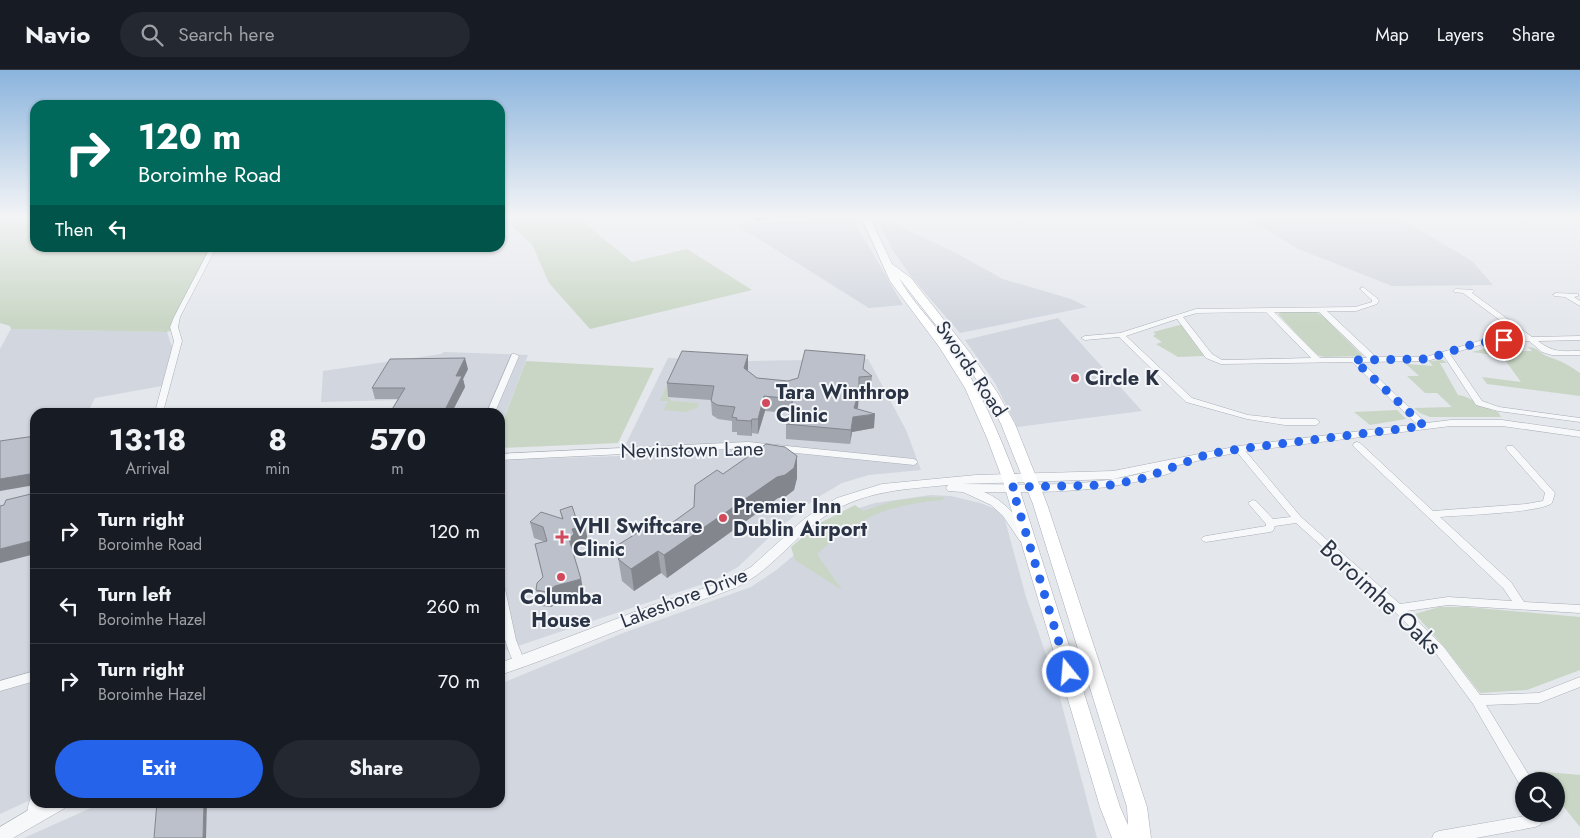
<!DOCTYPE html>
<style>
body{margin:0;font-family:Jost,sans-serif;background:#242831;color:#f1f3f6;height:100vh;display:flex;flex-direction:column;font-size:19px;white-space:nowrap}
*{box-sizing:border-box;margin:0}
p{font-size:16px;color:#9ea1a6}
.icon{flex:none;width:28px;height:28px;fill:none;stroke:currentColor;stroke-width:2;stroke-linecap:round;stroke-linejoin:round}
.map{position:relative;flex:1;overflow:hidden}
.details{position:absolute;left:30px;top:338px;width:475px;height:400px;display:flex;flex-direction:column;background:#171b24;border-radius:15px;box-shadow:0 1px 4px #0004}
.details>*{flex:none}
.top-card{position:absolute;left:30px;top:30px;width:475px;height:152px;border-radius:15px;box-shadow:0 1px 4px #0004;background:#00695c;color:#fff;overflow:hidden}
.fabs{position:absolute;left:1515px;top:702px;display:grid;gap:10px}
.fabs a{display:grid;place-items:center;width:50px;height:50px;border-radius:50%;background:#171b24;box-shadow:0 1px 4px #0004;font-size:25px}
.pin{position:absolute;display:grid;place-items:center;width:42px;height:42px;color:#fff;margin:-21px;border:2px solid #fff;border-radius:50%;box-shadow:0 1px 5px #0007}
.me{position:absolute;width:55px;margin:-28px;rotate:343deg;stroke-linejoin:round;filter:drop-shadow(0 0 4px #0008)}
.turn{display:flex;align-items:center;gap:18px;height:105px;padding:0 25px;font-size:22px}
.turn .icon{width:65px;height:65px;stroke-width:2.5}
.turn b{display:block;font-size:35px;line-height:42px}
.then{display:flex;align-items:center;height:48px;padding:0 25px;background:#0003;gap:10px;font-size:19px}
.eta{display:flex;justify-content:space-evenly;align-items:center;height:85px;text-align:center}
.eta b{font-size:30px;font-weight:700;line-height:35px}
.primary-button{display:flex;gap:10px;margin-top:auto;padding:10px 25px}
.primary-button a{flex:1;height:58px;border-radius:30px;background:#2563eb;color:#fff;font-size:20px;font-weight:700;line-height:58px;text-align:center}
.primary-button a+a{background:#242831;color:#f1f3f6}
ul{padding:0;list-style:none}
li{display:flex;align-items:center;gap:15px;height:75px;padding:0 25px;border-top:1px solid #363941}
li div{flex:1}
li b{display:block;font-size:19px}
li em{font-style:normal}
header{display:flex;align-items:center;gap:30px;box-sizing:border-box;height:70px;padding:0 25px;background:#171b24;border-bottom:1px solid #363941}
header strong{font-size:24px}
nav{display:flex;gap:28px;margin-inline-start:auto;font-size:18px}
.search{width:350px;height:45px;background:#242831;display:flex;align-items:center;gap:12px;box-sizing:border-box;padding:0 18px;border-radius:28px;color:#9ea1a6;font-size:19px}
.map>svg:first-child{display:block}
.built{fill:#d2d6de}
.green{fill:#c9d6c5}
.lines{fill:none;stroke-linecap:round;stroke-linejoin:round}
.minor-casing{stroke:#a9aeb7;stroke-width:1}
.tertiary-casing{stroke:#a9aeb7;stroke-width:1}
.secondary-casing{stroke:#a9aeb7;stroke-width:1}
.minor{fill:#f7f8fa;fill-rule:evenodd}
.tertiary{fill:#f7f8fa;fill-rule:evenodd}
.secondary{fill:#fff;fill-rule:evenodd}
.wall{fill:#a1a5ae}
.shaded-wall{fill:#83868d}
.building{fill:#bbc0ca;stroke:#83868d}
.route{stroke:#2563eb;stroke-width:9;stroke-dasharray:0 16.2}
.poi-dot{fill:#d1495b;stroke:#f4f6f9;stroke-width:2}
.labels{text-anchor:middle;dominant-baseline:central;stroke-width:4;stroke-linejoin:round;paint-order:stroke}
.street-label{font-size:20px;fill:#2b3445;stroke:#f4f6f9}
.poi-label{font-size:20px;font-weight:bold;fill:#2b3445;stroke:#f4f6f9;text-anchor:start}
.near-street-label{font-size:24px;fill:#2b3445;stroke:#f4f6f9}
</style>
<header>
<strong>Navio</strong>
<div class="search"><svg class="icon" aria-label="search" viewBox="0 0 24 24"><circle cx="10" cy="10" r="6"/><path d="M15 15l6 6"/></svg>Search here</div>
<nav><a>Map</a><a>Layers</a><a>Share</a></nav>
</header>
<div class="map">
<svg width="1580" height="768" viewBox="0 0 1580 768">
<rect width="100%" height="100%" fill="#e4e7ec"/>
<g class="built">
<path d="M830,146H851L903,235L869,238L735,154L813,151Z"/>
<path d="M1250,146H1390L1427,164L1472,191L1493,215L1392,216L1296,178L1255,152Z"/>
<path d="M892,153L956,183L1003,209L1071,229L1087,237L960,263L912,208L892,179L880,154Z"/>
<path d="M1058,248L1142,341L1017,357L995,313L965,270Z"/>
<path d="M11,259L167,262L173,280L162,316L95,328L88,342H35V728L0,744V279Z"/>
<path d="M444,282L528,285L500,358V342H395L398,330L321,332L323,301L441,284Z"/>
<path d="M668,288L744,291L868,289L906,360L921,400L869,405L842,413L815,429L778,459L738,497L715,510L500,582V390L620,386Z"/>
<path d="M931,425L951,426L980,433L998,440L1005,450L1026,527L1056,613L1097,768H24L102,733L500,732V614L623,563L751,517L775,501L846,442L875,433Z"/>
</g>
<g class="green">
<path d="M0,146H35V178H213L174,259L167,262L11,259L10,256L0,253Z"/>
<path d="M500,146H581L588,156L632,192L687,179L752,220L590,259L549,213L532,174Z"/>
<path d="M1284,241L1315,242L1322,245L1363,286L1325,287L1316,285L1278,244Z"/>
<path d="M1180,255L1182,256L1204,286L1178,287L1156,274L1162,272L1153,266L1156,264L1153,262Z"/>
<path d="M1509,277L1515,281H1532L1528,277C1538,277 1540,284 1549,287C1561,291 1569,295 1580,303V326L1487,314L1482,307L1521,312L1502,286L1472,282L1488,278Z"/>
<path d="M1443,290L1447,293H1440L1458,325C1470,326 1482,338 1498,342L1501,347H1430L1420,343L1414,338L1452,337L1437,323H1425L1407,306H1419L1406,294L1433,296L1429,291Z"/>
<path d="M526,291L654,298L618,373L500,378V359Z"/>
<path d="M682,293L667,327L672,331L699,333L697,338L685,342L664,340L668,331H660L676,295Z"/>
<path d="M1397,340L1406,349L1370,355L1354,342Z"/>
<path d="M922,427H944L942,430C888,435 858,447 817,484L842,520L795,490L791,477L820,453L855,435L863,441L893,431Z"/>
<path d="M1439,537H1467L1580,547V600L1527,620L1480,623L1446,579L1415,544Z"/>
<path d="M1535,701L1580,705V757L1556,727V711H1543Z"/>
</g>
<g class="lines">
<g class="minor-casing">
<g id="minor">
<path d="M210,178H216L180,247L178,257L182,271L163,342H155L174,271L170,257L174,247Z"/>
<path d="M1363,217L1378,229L1379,230L1377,234L1356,241H1327L1376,287H1426L1489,268L1523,267L1463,223L1454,222V220L1456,219L1473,220L1474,221L1472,223L1532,267L1580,266V270L1538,271C1554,283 1561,281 1580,281V285H1552L1542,282L1529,271L1490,272L1450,284L1482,331L1499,337L1580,348V352L1498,341L1476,335L1444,286L1427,291L1361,292L1427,354L1428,356L1424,359L1421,358L1352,292L1221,294L1206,288L1177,249L1126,266L1192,328L1248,345L1285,349H1316L1320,352L1316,355H1285L1247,349L1186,332L1119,267L1085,270L1081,268L1085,266L1120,263L1196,239L1355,237L1372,232V230L1360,219ZM1266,242L1311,288L1222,290L1212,284L1183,247L1197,243ZM1274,242H1319L1367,288H1320Z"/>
<path d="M1556,223L1578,224V226L1574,227L1580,231V236L1565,227L1554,226L1553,225Z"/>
<path d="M512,284H515L519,286L495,342H487Z"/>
<path d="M748,372L914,389L918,392L914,395L748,378L500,390V384Z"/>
<path d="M1357,372L1360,373L1433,441L1526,434L1543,431L1545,423L1507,380L1506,378L1507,376H1513L1555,423L1552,433C1541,443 1459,445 1440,447L1511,512L1524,532L1580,535V543L1448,535L1407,541L1443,576L1480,625L1539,623L1580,607V617L1539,633L1486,635L1530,707L1531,711H1524V716L1520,715L1473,634L1435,582L1394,541L1296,453L1275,456L1273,461L1270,462L1206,472L1203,471L1201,469L1203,467L1206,466L1266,456V454L1248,433L1253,430L1256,431L1273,449L1291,447L1236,381L1235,379L1239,376L1242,377L1301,447L1400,534L1448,527L1512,531L1503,518L1354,377L1353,375L1354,373Z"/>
<path d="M500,515L504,516L505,519L516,570L525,592L523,595L519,597L515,595C501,567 500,546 500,515Z"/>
<path d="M35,601V611L0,621V611Z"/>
<path d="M35,726V732H43L39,749L34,751L29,749C26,743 28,734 31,728Z"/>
<path d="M1532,744H1547L1540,755L1535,757L1476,768H1432L1434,763L1439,761L1531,745Z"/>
</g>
</g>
<g class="tertiary-casing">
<g id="tertiary">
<path d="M1451,350H1502L1580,361V367L1502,356H1451L1239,382L1169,397L1173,400L1171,403C1107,422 1050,423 984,422C1006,431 1018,448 1030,468L1028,471H1020L1003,446L991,435L963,422L948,421L946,418L948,415C897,420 854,421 812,456C786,477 766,504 735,518C711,528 685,534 660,544C607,564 554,587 500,605V593L653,535L726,511L751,497L803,450L818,439L837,428L882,414L976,405L1113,401L1239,376ZM1154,400C1092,419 1025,414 961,414L1113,409Z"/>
<path d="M42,732H67L65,738L13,768H0V757Z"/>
</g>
</g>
<g class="secondary-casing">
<path id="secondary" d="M861,146H869L892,194L911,208L970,283L997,322L1015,354L1047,434L1147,737L1151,768H1112L1100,737L1002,408L987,368L965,318L940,278L890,211ZM899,208L961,287L985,322L1001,354L1033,434L1127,737L1128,755L1120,737L1016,408C998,361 979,316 950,275C934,253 912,232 899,208Z"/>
</g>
<use href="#minor" class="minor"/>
<use href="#tertiary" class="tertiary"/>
<use href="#secondary" class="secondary"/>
</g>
<g class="wall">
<path d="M752,146H768V149L756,151Z"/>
<path d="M468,299L463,309L465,317L452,342H392L391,341L398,329H375L372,318Z"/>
<path d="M748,299V301L757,308L788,311L864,299L872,306L871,320L859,321L858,339L874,358L852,362L850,374L786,369V354L789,343L765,341L758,364L752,363V366L737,365V362H732V351L718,349L712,345L711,330L668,327L667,313Z"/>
<path d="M797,386V408L794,420L785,427L778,428L667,508L661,503L634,521L622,511L616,476L662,460L694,437Z"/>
<path d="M560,440L578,454L585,456L588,471L576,474L577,479L573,483L581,509L584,525L559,532L551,537L540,536L536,520L543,507L545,472L534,468L530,452L562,449Z"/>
</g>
<g class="shaded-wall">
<path d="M756,146H768V149L756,151Z"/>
<path d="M748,285V299L744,312V298Z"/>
<path d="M465,288L468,299L463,309L465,317L452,342H446L445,340L456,306Z"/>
<path d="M859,322L858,336L855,347L875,344L874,358L852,362L850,374L851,360L854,338Z"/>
<path d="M764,326L765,341L758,364V349Z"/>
<path d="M752,349V366L751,351Z"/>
<path d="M797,386V408L794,420L785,427L778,428L667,508L664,485Z"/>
<path d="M35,395V415L0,421V409Z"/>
<path d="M585,456L588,471L576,474L577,479L572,484L569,469L572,459Z"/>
<path d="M35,470V484L0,493V479Z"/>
<path d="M658,481L661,503L634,521L631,499Z"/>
<path d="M581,509L584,525L559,532L551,537L547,522L555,516Z"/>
<path d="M204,732H207L206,768H203Z"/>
</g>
<g class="building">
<path d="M805,280L865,285L863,299L872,306L859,307V322L854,338L875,344L853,347L851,360L786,354L793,329L764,326L758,349H752L751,351L736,350L737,348L732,347L735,337L717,335L711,331L714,316L667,313L682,281L748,285L744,298L757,308L788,311L798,308Z"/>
<path d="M465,288L456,306H462L445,340L391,341L405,318H372L390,289Z"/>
<path d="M35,366V395L30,404L0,409V371Z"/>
<path d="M766,374L785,377L797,386L794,398L785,405L777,407L664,485L658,481L631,499L618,489L626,484L616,476L652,454L662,460L694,437L695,415L717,400L723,404Z"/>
<path d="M35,423V470L0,479V436L4,435L6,430Z"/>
<path d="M572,436L578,454L585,456L572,459L574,464L569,469L581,509L555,516L547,522L536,520L537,513L543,507L535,474L547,471L543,457L530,452L541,442L563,449L560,440Z"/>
<path d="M157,732H204L203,768H154Z"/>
</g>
<linearGradient id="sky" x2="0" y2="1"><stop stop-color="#8bb4dd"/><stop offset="0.58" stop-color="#f3f4f6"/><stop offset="1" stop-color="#f3f4f6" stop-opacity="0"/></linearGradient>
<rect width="1580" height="253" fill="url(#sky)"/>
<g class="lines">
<path class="route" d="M1068,602L1012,417L1110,415L1141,409L1208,384L1239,379L1424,356L1354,290L1427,289L1477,273L1504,270"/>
</g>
<g class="poi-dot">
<circle cx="1075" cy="308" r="5"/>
<circle cx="766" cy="333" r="5"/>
<circle cx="723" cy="448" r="5"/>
<path d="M559.5 459.5h5v5h5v5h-5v5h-5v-5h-5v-5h5z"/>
<circle cx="561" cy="507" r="5"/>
</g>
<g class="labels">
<g class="street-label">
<text transform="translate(971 299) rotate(56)">Swords Road</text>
<text transform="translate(692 380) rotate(-1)">Nevinstown Lane</text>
<text transform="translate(684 528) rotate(-21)">Lakeshore Drive</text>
</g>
<g class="poi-label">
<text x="1085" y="308">Circle K</text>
<text x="776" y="322">Tara Winthrop<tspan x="776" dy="23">Clinic</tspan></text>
<text x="733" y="436">Premier Inn<tspan x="733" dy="23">Dublin Airport</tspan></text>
<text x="573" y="456">VHI Swiftcare<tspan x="573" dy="23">Clinic</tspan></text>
<text x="561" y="527" text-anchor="middle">Columba<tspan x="561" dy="23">House</tspan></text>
</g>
<g class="near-street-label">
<text transform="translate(1381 527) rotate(43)">Boroimhe Oaks</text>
</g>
</g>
</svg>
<div class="fabs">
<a><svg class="icon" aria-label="search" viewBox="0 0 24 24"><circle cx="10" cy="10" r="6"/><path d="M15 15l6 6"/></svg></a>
</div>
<div class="pin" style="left:1504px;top:270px;background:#d93025"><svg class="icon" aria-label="arrive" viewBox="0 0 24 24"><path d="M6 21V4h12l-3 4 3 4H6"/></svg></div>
<svg class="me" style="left:1068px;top:602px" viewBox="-20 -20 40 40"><circle r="17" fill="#2563eb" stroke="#fff" stroke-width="3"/><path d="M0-11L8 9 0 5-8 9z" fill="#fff"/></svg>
<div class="top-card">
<div class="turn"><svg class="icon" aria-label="right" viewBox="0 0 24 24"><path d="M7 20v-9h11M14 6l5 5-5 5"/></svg><div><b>120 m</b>Boroimhe Road</div></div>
<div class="then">Then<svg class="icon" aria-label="left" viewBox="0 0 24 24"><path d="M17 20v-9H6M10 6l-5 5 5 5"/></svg></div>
</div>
<section class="details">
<div class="eta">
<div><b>13:18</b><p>Arrival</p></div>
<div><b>8</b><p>min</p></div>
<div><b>570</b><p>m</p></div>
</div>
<ul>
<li><svg class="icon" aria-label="right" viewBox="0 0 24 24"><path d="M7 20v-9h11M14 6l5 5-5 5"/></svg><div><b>Turn right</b><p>Boroimhe Road</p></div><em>120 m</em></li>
<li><svg class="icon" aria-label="left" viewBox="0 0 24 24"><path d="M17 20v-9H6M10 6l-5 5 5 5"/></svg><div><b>Turn left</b><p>Boroimhe Hazel</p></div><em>260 m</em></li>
<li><svg class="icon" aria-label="right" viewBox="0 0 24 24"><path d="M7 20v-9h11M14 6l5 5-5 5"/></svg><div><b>Turn right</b><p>Boroimhe Hazel</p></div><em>70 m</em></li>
</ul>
<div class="primary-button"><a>Exit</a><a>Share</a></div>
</section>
</div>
